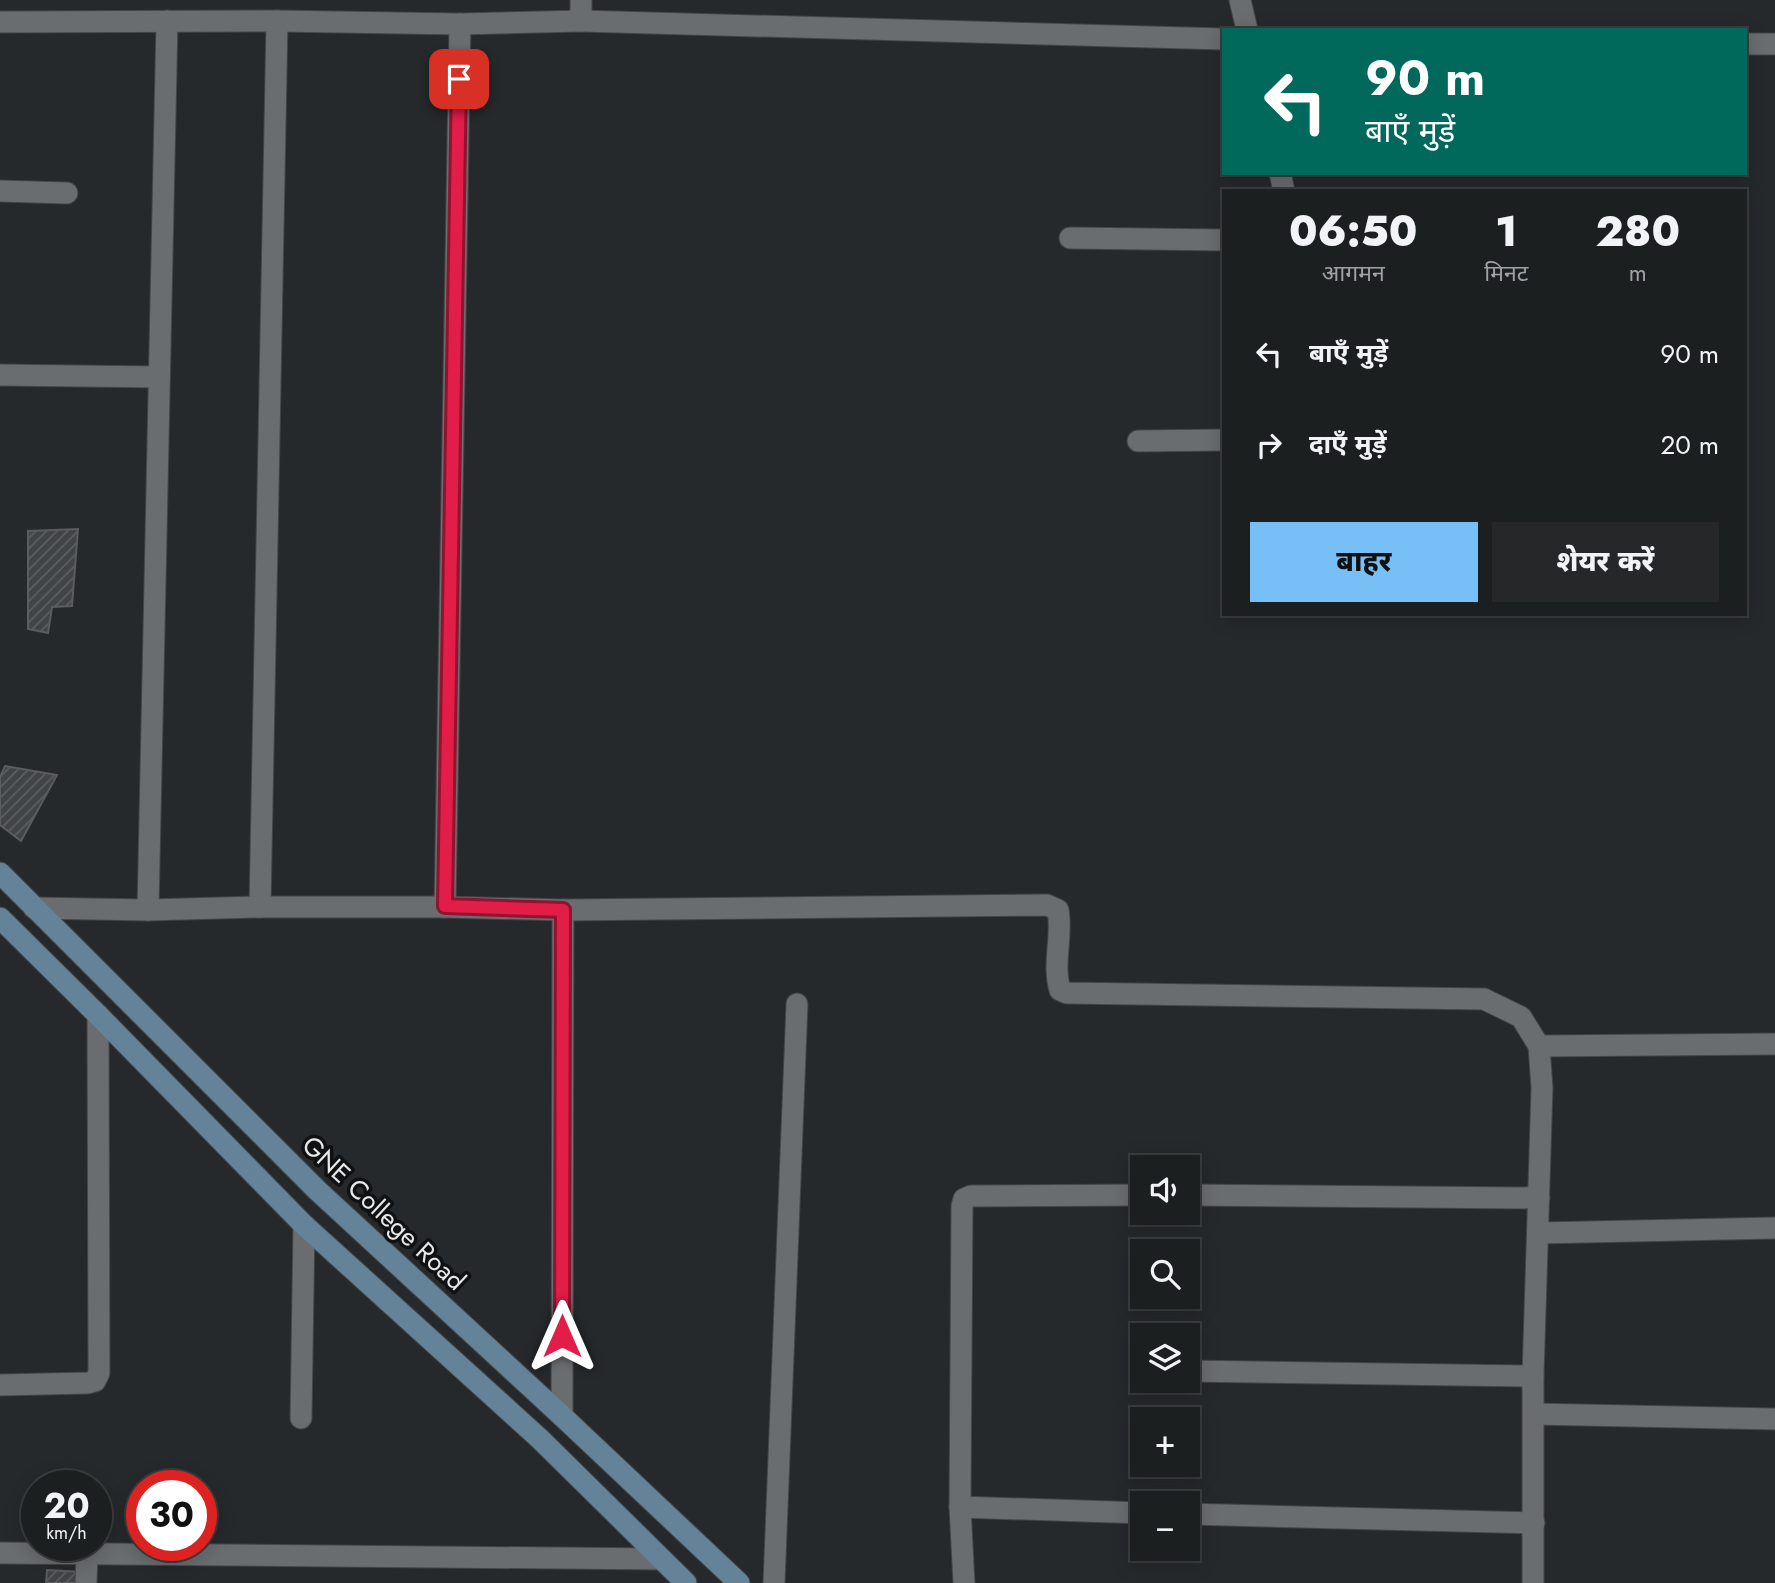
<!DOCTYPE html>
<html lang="hi">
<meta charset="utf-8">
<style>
body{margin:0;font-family:Jost,"Noto Sans Devanagari",sans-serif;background:#252729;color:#f1f3f6;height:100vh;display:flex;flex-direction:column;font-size:26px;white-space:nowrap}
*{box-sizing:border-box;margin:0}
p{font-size:23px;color:#a0a2a5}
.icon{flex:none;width:38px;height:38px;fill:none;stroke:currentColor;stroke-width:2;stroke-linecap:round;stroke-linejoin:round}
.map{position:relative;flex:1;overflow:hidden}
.details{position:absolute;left:1222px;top:189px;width:525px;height:427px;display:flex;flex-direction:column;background:#1c1f20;border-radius:0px;box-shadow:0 4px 18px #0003,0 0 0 2px #3a3d3e}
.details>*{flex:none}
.banner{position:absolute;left:1222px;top:28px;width:525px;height:147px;border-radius:0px;box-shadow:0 4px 18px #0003,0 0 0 2px #3a3d3e;background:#00695c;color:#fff;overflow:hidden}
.fabs{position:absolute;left:1130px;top:1155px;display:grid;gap:14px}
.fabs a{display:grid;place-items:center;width:70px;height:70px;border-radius:0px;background:#1c1f20;box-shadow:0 4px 18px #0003,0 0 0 2px #3a3d3e;font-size:35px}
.speed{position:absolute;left:21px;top:1470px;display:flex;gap:14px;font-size:35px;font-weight:700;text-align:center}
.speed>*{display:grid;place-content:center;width:91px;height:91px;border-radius:50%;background:#1c1f20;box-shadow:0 4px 18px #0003,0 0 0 2px #3a3d3e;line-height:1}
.speed small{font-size:18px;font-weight:400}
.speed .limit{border:10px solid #d22;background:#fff;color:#111}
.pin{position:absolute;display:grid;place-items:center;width:60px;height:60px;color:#fff;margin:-30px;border-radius:14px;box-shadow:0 4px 10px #0006}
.me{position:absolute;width:77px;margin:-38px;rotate:0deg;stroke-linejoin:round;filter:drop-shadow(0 0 5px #0008)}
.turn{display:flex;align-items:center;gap:24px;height:147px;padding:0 28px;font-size:32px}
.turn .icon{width:91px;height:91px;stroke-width:2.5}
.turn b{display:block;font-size:49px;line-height:60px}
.eta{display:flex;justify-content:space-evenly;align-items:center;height:119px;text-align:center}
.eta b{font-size:42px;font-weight:800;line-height:49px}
.action{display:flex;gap:14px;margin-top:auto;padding:14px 28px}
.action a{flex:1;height:80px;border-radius:0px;background:#76c0f7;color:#111;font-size:28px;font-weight:800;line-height:80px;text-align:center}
.action a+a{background:#252729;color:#f1f3f6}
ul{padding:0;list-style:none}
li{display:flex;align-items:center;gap:21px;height:91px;padding:0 28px}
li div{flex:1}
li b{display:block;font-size:26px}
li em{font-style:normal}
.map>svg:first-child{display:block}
.building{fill:url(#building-hatch);stroke:#5a5c5f;stroke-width:2}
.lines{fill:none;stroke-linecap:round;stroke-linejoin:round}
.street-casing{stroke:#434546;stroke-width:23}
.secondary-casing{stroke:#434546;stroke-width:23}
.street{stroke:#6a6d6f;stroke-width:21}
.secondary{stroke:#658398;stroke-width:21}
.route-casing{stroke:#92132f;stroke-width:18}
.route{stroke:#e11d48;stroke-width:12}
.labels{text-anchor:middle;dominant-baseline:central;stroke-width:7;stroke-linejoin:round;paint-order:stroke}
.street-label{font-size:26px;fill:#e6e8e9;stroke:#101112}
</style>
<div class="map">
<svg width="1775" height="1583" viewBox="0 0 1775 1583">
<defs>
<pattern id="building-hatch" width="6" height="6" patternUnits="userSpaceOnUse" patternTransform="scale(1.75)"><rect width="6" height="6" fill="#414446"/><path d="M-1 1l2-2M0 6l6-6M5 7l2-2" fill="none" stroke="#5c5f61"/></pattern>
</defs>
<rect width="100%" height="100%" fill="#26292b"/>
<g class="building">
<path d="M78,529L72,606L52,607L48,633L28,629V531Z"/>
<path d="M5,766L57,775L21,841L0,825V777Z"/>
<path d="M47,1570L82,1572V1583H46Z"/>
</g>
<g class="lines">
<g class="street-casing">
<g id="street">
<path d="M1240,0L1247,30"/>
<path d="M581,21L1223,39"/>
<path d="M0,22L277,21L460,24"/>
<path d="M1745,44H1775"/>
<path d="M1280,173L1284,191"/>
<path d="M0,191L67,193"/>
<path d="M1070,238L1223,240"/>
<path d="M0,375L159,377"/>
<path d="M1138,441L1223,440"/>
<path d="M260,907L277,21"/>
<path d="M445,907L460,24L581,21V0"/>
<path d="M34,908L148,910L260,907H445L563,910L1047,905L1058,910C1063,936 1052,964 1060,990L1067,993L1484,999L1521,1017L1539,1046L1542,1088L1533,1376V1583"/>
<path d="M148,910L167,21"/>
<path d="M1539,1046L1775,1044"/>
<path d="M1188,1195L1539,1198"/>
<path d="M1539,1233L1775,1228"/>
<path d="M1188,1371L1533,1376"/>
<path d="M0,1385L88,1383L95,1381L99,1373L98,1015"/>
<path d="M1534,1414L1775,1419"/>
<path d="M562,1416L563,910"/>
<path d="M301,1418L304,1225"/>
<path d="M960,1507L1143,1513"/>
<path d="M1188,1514L1534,1523"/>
<path d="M0,1553L661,1559"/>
<path d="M86,1583L87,1555"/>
<path d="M774,1583L797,1004"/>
<path d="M964,1583L960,1507L962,1206L964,1199L971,1196L1143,1195"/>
</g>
</g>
<g class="secondary-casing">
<g id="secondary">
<path d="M0,873L318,1191L562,1416L739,1583"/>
<path d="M0,918L98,1015L304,1225L540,1439L686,1583"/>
</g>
</g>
<use href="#street" class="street"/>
<use href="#secondary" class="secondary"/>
</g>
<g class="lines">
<g class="route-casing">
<path id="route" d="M459,79L445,906L563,910L562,1336"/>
</g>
<use href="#route" class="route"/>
</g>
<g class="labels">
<g class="street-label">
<text transform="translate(384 1213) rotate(43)">GNE College Road</text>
</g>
</g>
</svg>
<div class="fabs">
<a><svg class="icon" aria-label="sound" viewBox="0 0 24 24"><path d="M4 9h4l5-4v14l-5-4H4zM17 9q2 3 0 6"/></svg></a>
<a><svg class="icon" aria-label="search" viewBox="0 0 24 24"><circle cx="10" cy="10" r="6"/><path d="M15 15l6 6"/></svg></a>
<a><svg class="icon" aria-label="layers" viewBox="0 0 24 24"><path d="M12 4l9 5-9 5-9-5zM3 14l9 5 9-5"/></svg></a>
<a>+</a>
<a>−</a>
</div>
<div class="speed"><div>20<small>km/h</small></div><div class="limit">30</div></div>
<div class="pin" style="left:459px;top:79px;background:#d93025"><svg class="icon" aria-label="arrive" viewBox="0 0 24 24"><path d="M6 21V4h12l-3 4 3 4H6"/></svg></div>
<svg class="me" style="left:562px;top:1336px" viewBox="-20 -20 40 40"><path d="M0-17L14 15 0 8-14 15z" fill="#e11d48" stroke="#fff" stroke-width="4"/></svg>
<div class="banner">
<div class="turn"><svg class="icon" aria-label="left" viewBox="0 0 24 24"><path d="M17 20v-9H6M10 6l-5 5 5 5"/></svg><div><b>90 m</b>बाएँ मुड़ें</div></div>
</div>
<section class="details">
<div class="eta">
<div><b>06:50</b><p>आगमन</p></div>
<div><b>1</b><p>मिनट</p></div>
<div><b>280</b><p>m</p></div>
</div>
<ul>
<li><svg class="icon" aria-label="left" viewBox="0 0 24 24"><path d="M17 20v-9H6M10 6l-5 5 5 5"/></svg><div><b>बाएँ मुड़ें</b></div><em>90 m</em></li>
<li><svg class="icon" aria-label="right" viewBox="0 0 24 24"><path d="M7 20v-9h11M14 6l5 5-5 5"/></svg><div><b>दाएँ मुड़ें</b></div><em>20 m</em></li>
</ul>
<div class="action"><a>बाहर</a><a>शेयर करें</a></div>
</section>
</div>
